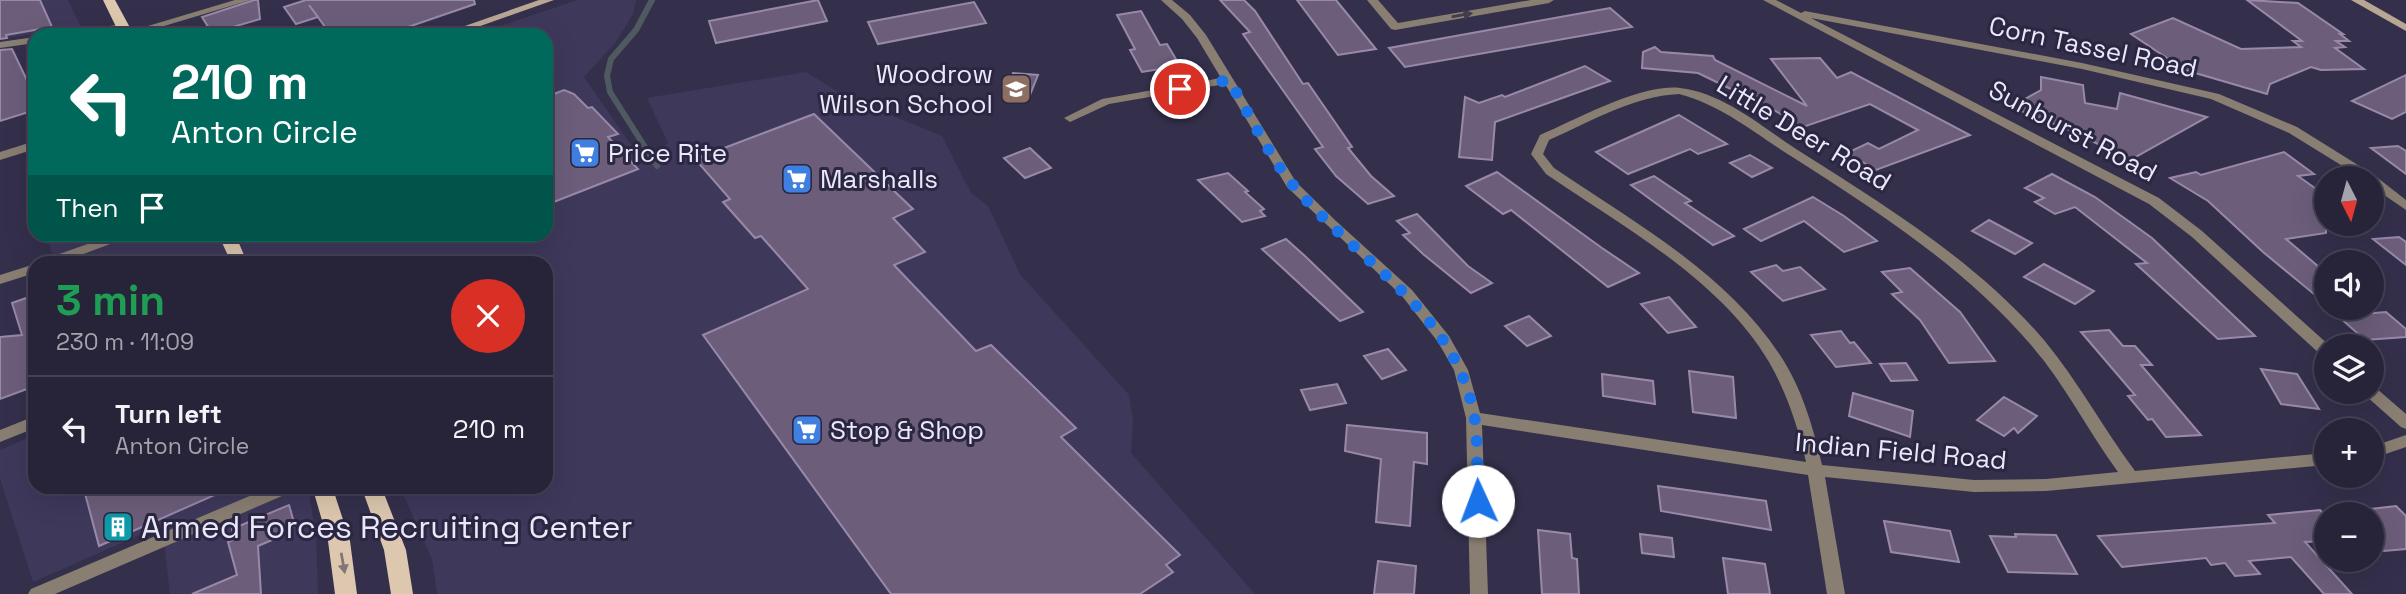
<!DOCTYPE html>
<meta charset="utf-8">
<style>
body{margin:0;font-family:"Space Grotesk",sans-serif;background:#333044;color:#f1f3f6;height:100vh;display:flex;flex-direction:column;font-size:26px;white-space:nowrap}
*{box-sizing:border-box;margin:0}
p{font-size:23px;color:#a4a4ae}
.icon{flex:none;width:38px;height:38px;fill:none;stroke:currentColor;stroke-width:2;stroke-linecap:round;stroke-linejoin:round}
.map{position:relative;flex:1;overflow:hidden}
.panel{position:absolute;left:28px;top:256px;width:525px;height:238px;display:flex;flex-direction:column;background:#272439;border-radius:21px;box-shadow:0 7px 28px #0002,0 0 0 2px #434153}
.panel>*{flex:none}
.guide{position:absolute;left:28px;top:28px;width:525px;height:214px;border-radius:21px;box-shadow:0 7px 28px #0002,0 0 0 2px #434153;background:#00695c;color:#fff;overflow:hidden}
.needle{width:46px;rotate:174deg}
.fabs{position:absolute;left:2314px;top:166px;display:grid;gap:14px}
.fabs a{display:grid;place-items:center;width:70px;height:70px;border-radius:50%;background:#272439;box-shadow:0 7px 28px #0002,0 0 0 2px #434153;font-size:35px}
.pin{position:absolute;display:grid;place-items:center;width:60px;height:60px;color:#fff;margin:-30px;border:4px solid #fff;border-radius:50%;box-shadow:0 2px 7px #0007}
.me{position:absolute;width:77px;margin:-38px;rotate:358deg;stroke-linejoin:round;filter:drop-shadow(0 0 5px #0008)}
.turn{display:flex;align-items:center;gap:24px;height:147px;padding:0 28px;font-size:32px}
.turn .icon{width:91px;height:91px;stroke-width:2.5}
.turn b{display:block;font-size:49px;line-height:60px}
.then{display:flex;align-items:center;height:66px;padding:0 28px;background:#0003;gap:14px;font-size:26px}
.round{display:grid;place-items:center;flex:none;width:74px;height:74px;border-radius:37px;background:#333044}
.overview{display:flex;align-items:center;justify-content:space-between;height:119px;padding:0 28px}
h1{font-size:42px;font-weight:700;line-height:52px;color:#1e9e55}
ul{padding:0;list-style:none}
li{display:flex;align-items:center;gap:21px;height:105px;padding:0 28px;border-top:2px solid #434153}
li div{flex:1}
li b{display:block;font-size:26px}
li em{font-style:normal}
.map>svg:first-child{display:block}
.built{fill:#3e385b}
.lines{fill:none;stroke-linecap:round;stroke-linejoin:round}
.stream{stroke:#4f5960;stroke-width:6}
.building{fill:#6c5e7b;stroke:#9889a9;stroke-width:2}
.street{fill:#897e72;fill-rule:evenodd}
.secondary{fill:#b8a794;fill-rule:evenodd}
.primary{fill:#ddc7ae;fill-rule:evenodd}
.oneway{fill:#423c4d}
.oneway2{fill:#847678}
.route{stroke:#1a73e8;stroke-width:12;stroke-dasharray:0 21.6}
.labels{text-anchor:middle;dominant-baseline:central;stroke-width:6;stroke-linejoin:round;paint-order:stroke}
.street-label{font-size:26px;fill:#eae8fb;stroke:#2b2641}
.poi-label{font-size:26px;fill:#eae8fb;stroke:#2b2641;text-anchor:start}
.near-poi-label{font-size:32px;fill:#eae8fb;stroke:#2b2641;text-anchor:start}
</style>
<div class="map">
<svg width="2406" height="594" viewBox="0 0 2406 594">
<rect width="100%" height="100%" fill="#34304c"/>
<g class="built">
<path d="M0,0H68L81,27L0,39Z"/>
<path d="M577,0H636L633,14L615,43L584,77L642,161L668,143L647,98L806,72L848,98L942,136L971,193L988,206L1020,274L1129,395L1133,422L1131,453L1255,594H437L432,559L400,487L546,486V262H55L46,235L546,234V35H474Z"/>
<path d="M35,435V486L304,487L309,493L316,535L318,594H170L162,525L33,582L0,478V450Z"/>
</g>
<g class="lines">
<path class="stream" d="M652,0L636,30L611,59L607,76L610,92L657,166"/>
</g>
<g class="building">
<path d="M0,0H40L52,27L6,35L7,38L0,39Z"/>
<path d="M254,0H258L260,19L212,33L202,17Z"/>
<path d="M306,0H474L475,4L408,27L414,35H331L309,5L318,17L296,24L284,7Z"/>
<path d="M818,0L827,21L716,43L709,21Z"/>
<path d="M1220,0H1244L1255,11L1303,84L1308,83L1352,147L1348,148L1371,176L1394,196L1368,204L1336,176L1315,149L1323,147L1243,34L1250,32Z"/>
<path d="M1297,0H1336L1376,49L1338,55Z"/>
<path d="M2247,0L2298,3L2343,34H2340L2349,41H2336L2345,47L2335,48L2364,69L2321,70L2311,67L2270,84L2267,94L2185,70L2131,34L2173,18L2241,49L2301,47L2293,41H2302Z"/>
<path d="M974,2L986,23L878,44L868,22Z"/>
<path d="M1610,8L1632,27L1405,67L1389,48Z"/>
<path d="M1141,11L1160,45L1167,44L1180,66L1142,72L1130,50L1135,49L1117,15Z"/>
<path d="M1655,47L1661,52L1713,56L1715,60L1807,106L1771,59L1820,58L1837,78L1851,72L1970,135L1876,170L1847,153L1868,143L1879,149L1918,130L1870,104L1803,127L1738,89L1735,91L1698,73L1642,68L1643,52Z"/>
<path d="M12,49L35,97V110L0,121V50Z"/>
<path d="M1585,66L1610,81L1495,122L1492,160L1459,157L1465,97L1479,103L1502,95L1505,97Z"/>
<path d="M1013,73L1038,75L1030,95L1004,94Z"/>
<path d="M2406,75V112L2392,119L2352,101Z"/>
<path d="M2041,77L2083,85L2085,103L2117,109L2120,93L2207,117L2130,160L2072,131L2011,107L2041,90Z"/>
<path d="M564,90L574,94L588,108L592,107L618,134L608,137L638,169L546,205V97Z"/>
<path d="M814,114L913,209L893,218L925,252L894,265L976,351L991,345L1076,428L1061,437L1180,555L1166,565L1173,572L1140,594H891L703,335L808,289L761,236L755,238L723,202L730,199L695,159Z"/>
<path d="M1679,115L1727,144L1698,154L1690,149L1628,174L1596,152Z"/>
<path d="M2398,146L2406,151V174L2371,148Z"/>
<path d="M1030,148L1051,168L1025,178L1004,158Z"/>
<path d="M2284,152L2314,174L2298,176L2326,196V233L2286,239L2326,273V304L2263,252L2208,201L2170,178L2196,172L2201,175Z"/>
<path d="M1750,155L1772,168L1752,177L1730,163Z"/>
<path d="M1497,172L1602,248L1639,273L1608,287L1511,210L1503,214L1466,186Z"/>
<path d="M1228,173L1248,191L1245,192L1264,209L1260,211L1265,216L1242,222L1198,180Z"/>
<path d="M2052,174L2095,197L2152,238L2255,336L2218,339L2136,264L2147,263L2075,207L2055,214L2035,202L2044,198L2025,188Z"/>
<path d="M1654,176L1691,201L1685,203L1734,236L1713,245L1631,185Z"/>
<path d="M1813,197L1844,216L1877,241L1844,252L1804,221L1761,241L1744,229Z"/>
<path d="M1417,214L1468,266L1492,283L1471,293L1423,254L1403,235L1410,233L1397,221Z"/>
<path d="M1989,220L2032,243L2015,254L1972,231Z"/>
<path d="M2399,237L2406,242V265L2373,239Z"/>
<path d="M1286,239L1306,257L1363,312L1340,321L1262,249Z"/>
<path d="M2044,264L2094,291L2075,304L2024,277Z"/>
<path d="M1776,265L1783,271L1800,267L1825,289L1783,301L1751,272Z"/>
<path d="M1910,268L1960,312L1995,361L1949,363L1920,320L1892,294L1902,292L1882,272Z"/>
<path d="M35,295V386L0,399V337L22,335L12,303Z"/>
<path d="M1669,297L1696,327L1668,333L1641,304Z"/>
<path d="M2386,312L2406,329V337L2365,340L2338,316Z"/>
<path d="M1529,316L1551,336L1527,346L1505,326Z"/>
<path d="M2109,330L2123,346H2135L2152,365H2141L2201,435L2166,437L2152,419L2148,420L2128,396L2135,395L2081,332Z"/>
<path d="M1841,331L1850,343L1854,342L1871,363L1836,367L1811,335Z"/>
<path d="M1388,349L1406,370L1382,379L1364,356Z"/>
<path d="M1906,363L1917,380L1891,381L1880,364Z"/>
<path d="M2261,369L2297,374L2319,409L2281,404Z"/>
<path d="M1689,371L1733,377L1736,418L1693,412Z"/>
<path d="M1602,374L1653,381L1655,404L1603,396Z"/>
<path d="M1337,384L1346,403L1310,410L1301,390Z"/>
<path d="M1853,393L1913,411L1910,437L1849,416Z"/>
<path d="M2004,397L2037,416L2018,433L2014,428L2004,436L1977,420Z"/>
<path d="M1347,425L1427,433V464L1414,462L1410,526L1376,522L1381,459L1345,451Z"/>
<path d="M83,486H235L99,546Z"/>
<path d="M1658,486L1766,501L1771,530L1661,511Z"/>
<path d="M289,505L295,526L283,532L284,535L258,546L261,594H192L237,575L228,542L235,539L232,529Z"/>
<path d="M2396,506L2406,516V549L2384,551L2371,539V509Z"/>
<path d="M2320,510L2326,516V541L2305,542L2352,594H2324L2291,557L2249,561L2260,574L2235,576L2225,563L2211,565L2206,558L2122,567L2098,536L2275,523L2268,515Z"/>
<path d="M1884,521L1950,531L1959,562L1891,552Z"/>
<path d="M1538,530L1570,534L1572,558L1577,559L1579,594H1542Z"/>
<path d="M1640,534L1672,538L1674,557L1642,553Z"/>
<path d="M2015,534L2056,535L2077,574L2008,572L1990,536L2016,537Z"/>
<path d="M1723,558L1765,564L1770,594H1728Z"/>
<path d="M1378,561L1416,566L1414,594H1374Z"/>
</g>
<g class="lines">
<g class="street">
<path d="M235,0H251L134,35L121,34Z"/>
<path d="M1161,0H1172L1190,15L1206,35L1296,182L1336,221L1412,290L1449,336L1468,370L1480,413L1806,462C1798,427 1787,393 1769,362C1721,280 1622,226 1546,174L1531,154L1540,135C1576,120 1641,83 1680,88C1723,93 1761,126 1796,149C1884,205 1975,260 2044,340C2078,381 2103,428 2135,471L2326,453V465L2046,491L1974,492L1825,477L1845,594H1827L1808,475L1482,425L1488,594H1470L1466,418L1454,370L1438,342L1402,296L1287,187L1225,84L1109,104L1070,122L1064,118L1102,99L1221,78L1197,38L1182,19ZM1679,94C1722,105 1757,135 1794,158C1880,213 1965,268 2031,345C2065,384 2088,431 2118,472L2046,479L1974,480L1822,465C1813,427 1802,388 1780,355C1725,272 1635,223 1554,168L1543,154L1549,140C1590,122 1633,96 1679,94Z"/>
<path d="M1367,0H1378L1398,23L1531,0H1554L1549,3L1395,30L1391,29Z"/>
<path d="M1763,0H1776L1801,13L1805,11L2082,63L2219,94L2297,127L2374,175L2406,200V210L2371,186V178H2362L2289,133L2211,99L2082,69L1811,18L2159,198L2202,231L2330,346H2326V356L2321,355L2192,237L2149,204Z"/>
<path d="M123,24L127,25V29L91,35H65L70,32Z"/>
<path d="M35,37V43L0,48V42Z"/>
<path d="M35,141V149L0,160V152Z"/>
<path d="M116,234H137L62,262H43L45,259Z"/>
<path d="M35,264V273L0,284V275Z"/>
<path d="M2371,387L2376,388L2406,414V429L2401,427L2366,396L2363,392H2371Z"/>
<path d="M35,416V428L0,442V430Z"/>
<path d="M2406,435V447L2371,459V447Z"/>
<path d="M273,486H298L296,490L55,594H28L31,589Z"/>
</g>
<g class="secondary">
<path d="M539,0H554L455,35H439Z"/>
<path d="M2351,0H2364L2406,24V31Z"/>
</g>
<g class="primary">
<path d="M103,0H115L134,35H120Z"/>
<path d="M218,234H235L247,262H231Z"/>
<path d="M312,486H332L350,541L357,594H335L328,541Z"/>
<path d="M361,486H381L406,550L413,594H391L384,550Z"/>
</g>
</g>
<defs><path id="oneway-solid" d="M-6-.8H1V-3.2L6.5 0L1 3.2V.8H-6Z" transform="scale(1.75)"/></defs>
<use class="oneway" href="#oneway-solid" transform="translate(1462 15) rotate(-10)"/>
<use class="oneway2" href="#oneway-solid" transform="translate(343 563) rotate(80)"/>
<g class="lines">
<path class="route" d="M1180,89L1229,80C1249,113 1269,156 1293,185C1357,262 1454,309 1474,415C1479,442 1476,473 1478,501"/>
</g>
<defs>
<g id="school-square" transform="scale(1.575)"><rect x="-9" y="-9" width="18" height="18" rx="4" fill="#8d6e63" stroke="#2b2641"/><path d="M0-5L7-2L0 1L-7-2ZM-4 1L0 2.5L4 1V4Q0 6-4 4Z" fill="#fff"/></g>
<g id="supermarket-square" transform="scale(1.575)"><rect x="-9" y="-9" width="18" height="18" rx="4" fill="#3f7fe0" stroke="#2b2641"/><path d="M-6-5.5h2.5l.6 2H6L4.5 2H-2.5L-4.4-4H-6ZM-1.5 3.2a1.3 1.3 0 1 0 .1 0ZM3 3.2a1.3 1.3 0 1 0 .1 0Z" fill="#fff"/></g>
<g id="building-square" transform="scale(1.575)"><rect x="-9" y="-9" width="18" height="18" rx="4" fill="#0f9aa8" stroke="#2b2641"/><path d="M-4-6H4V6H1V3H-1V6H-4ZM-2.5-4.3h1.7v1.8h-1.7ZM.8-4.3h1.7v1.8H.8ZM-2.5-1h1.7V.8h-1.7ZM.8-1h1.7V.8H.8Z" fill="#fff"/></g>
</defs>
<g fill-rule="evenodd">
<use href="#school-square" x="1016" y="89"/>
<use href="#supermarket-square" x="585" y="153"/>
<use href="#supermarket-square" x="797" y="179"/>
<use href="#supermarket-square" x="807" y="430"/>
<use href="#building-square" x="118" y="527"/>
</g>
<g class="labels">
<g class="street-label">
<text transform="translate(2093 47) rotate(12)">Corn Tassel Road</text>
<text transform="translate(2073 131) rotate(28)">Sunburst Road</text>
<text transform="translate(1804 133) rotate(31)">Little Deer Road</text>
<text transform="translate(1901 451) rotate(5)">Indian Field Road</text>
</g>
<g class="poi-label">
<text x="993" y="74" text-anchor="end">Woodrow<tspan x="993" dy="30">Wilson School</tspan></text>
<text x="608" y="153">Price Rite</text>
<text x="820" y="179">Marshalls</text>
<text x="830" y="430">Stop &amp; Shop</text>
</g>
<g class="near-poi-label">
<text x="141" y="527">Armed Forces Recruiting Center</text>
</g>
</g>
</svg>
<div class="fabs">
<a><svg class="needle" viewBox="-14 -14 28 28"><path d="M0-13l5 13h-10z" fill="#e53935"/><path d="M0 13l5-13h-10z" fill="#a4a4ae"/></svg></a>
<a><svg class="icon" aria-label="sound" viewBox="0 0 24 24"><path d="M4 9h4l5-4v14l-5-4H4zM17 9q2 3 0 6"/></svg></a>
<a><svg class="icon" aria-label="layers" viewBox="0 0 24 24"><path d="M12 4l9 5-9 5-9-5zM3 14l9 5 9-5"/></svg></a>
<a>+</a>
<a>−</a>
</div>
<div class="pin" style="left:1180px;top:89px;background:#d93025"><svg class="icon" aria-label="arrive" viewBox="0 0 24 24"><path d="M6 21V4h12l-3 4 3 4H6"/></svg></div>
<svg class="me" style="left:1478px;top:501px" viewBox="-20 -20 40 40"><circle r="19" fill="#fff"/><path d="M0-13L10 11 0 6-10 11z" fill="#1a73e8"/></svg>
<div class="guide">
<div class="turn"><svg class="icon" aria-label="left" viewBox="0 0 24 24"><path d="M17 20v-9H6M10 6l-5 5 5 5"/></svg><div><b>210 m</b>Anton Circle</div></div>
<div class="then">Then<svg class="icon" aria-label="arrive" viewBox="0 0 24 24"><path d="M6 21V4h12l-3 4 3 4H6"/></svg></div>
</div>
<section class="panel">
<div class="overview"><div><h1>3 min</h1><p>230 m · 11:09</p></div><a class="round" style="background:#d93025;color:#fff"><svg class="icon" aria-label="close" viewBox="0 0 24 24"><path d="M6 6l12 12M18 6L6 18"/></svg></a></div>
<ul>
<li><svg class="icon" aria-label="left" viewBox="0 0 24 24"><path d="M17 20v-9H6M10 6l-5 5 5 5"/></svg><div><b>Turn left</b><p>Anton Circle</p></div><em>210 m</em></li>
</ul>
</section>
</div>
